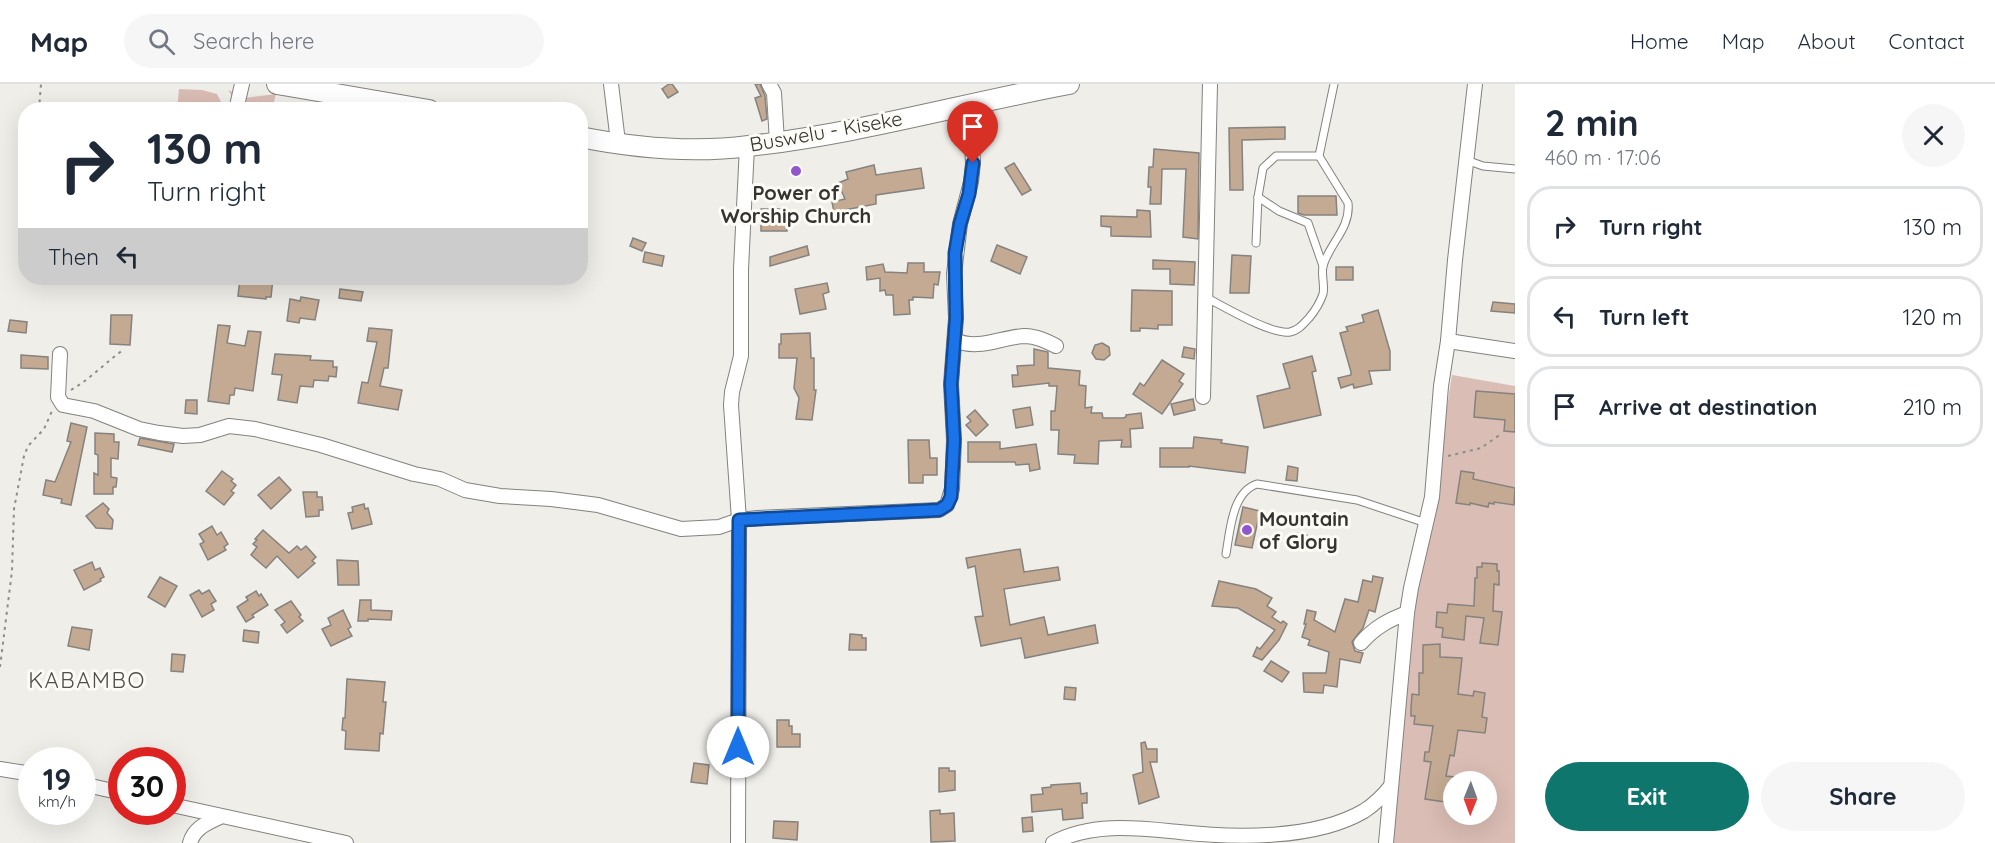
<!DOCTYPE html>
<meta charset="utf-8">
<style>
body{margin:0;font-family:Quicksand,sans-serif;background:#f6f6f7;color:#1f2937;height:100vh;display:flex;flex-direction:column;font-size:22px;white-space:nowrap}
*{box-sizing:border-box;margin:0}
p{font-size:20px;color:#747a83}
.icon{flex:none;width:33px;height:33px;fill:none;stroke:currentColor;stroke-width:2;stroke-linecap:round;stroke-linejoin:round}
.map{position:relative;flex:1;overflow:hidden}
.drawer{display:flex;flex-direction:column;background:#fff;width:480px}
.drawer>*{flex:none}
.guide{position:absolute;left:18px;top:18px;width:570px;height:183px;border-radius:24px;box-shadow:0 6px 24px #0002;background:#fff;color:#1f2937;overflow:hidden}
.needle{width:39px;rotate:181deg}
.fabs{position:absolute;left:1443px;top:687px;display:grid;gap:12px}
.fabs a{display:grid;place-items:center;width:54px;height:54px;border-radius:50%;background:#fff;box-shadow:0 6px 24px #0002;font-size:30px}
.speed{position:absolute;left:18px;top:663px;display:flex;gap:12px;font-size:30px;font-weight:700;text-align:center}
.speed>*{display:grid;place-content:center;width:78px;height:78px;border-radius:50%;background:#fff;box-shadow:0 6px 24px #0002;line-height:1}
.speed small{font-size:15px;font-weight:400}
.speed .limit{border:9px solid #d22;background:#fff;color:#111}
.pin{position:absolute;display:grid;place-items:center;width:51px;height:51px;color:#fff;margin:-62px -26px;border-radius:50% 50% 50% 0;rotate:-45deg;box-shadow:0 0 6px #0007}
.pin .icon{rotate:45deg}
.me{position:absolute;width:66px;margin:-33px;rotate:0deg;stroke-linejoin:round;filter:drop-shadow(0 0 4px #0008)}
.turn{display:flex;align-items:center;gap:21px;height:126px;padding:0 30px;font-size:27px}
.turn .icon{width:78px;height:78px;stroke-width:2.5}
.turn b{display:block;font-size:42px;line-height:51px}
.then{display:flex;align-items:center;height:57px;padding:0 30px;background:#0003;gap:12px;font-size:22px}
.round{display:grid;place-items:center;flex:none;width:63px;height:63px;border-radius:32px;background:#f6f6f7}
.head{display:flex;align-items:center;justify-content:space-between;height:102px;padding:0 30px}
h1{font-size:36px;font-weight:800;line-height:45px}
.action{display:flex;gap:12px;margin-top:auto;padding:12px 30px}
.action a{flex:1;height:69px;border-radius:36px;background:#0f766e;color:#fff;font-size:24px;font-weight:800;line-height:69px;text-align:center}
.action a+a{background:#f6f6f7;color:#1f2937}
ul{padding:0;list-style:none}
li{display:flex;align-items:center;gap:18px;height:81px;margin:0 12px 9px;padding:0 18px;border:3px solid #e0e1e3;border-radius:24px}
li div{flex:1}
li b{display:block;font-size:22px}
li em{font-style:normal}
header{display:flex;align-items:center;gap:36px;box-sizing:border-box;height:84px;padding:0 30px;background:#fff;border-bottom:2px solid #e0e1e3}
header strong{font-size:28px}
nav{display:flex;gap:33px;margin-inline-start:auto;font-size:21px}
.search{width:420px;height:54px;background:#f6f6f7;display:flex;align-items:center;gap:15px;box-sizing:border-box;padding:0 21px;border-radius:33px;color:#747a83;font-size:22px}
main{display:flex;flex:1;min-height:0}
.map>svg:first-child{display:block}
.green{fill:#dabdb5;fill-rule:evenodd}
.building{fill:#c4aa92;stroke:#85827f;stroke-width:1.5}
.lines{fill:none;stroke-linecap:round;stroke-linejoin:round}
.lane-casing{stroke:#83827e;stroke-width:9}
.street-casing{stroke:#83827e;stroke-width:16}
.secondary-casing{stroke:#83827e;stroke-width:22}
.path{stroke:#8e8d8a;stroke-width:2;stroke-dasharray:3 4.5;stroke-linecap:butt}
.lane{stroke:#fff;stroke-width:7}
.street{stroke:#fff;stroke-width:14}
.secondary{stroke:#fff;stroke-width:20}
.route-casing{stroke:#114b97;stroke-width:15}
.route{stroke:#1a73e8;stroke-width:10}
.poi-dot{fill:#9155cc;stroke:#fcfbf6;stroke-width:2}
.labels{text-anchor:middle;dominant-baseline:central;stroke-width:6;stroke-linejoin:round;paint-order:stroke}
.street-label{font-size:20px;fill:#353433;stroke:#fcfbf6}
.poi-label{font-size:20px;font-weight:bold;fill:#353433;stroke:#fcfbf6}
.quarter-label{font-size:22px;letter-spacing:1.5px;fill:#504f4b;stroke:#fcfbf6}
</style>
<header>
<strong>Map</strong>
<div class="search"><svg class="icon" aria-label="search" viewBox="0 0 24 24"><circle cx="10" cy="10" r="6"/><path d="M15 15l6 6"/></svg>Search here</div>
<nav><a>Home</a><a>Map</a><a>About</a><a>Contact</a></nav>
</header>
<main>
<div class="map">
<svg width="1515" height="759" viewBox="0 0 1515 759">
<rect width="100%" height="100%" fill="#efeee9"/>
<g class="green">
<path d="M179,5L202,6L217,10L221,18L232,23L231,26H177Z"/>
<path d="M228,6L244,14L276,10L272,25H238V20Z"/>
<path d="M1452,291L1515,302V759H1388L1415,526ZM1454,698H1486V730H1454Z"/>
</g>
<g class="building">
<path d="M669,0H672L678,8L668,14L662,5Z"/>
<path d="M755,0H760L765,12L767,35L762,37L755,14L761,12Z"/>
<path d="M1285,43V55L1242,56L1243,106H1230L1229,44Z"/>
<path d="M1154,65L1199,69L1198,155L1183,153L1186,85H1162L1161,120H1150L1151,103H1148L1149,83H1153Z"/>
<path d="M1014,79L1031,106L1022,111L1005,84Z"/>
<path d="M874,81L876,91L921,84L924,104L876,111V120L834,128L832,118L845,115L838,99L848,95L846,88Z"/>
<path d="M1298,112H1336L1337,131H1304L1298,129Z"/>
<rect x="761" y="125" width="26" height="22"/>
<path d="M1137,126L1150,127L1151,153L1111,152V143L1101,142V132L1137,133Z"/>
<path d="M633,154L646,159L642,167L630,162Z"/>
<path d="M997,161L1027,173L1020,190L991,177Z"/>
<path d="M807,162L809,171L770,182V173Z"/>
<path d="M645,168L664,172L662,182L643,178Z"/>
<path d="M1232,171L1251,172L1249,209H1230Z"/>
<path d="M1153,176L1195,178L1194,201L1170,200V185H1153Z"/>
<path d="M908,179H924V188H940L938,201L934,200L933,214L913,213V216H909L910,230L894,231L893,211H886L885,206L880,207V194L867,196L866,183L883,180L885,188L907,189Z"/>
<rect x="1336" y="183" width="17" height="13"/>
<path d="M240,194H273L271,213H266V215L238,212Z"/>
<path d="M827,199L829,208L823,210L826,225L800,230L795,205Z"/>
<path d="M340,205L363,208L361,217L339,214Z"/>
<path d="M1132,206L1172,207V241H1158V245L1140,244V247H1131Z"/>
<path d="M301,213L319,216L315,236L300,234L299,239L287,237L290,215L300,217Z"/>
<path d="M1493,218L1515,220V229L1491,227Z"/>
<path d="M1378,226L1390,267V286L1369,287L1372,300L1354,304L1353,300L1341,304L1338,294L1351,291V288L1340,249L1348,247L1346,243L1364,238L1362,231Z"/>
<path d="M111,231H132L130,261L110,260Z"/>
<path d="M10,236L27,238L26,249L8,247Z"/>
<path d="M218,241L230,242L227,259L245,262L248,247L261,248L253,307L235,304L234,311H230L229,320L208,317Z"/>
<path d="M369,244L392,246L388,284H384L380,302L402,306L398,326L358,319L362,298L368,299L377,258L367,257Z"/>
<path d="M810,249L811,274H814V306H816L812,336L796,335L799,314L794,304L797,274H779V260H781V250Z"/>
<path d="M1102,259L1109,263L1110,271L1104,276L1096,275L1092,269L1095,261Z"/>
<path d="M1184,263L1195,265L1194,275L1182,273Z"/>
<path d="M1034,265L1048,268V284L1080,287L1079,301L1086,302L1085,324L1092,323L1091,329H1102L1103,334H1123L1126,333V331L1141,329L1143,344L1130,345L1131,363H1121L1122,356L1099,357L1098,380L1074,379L1075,371L1058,370L1059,346H1051V327H1055L1057,302H1049V299L1013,303L1012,291H1018L1017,282L1034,281Z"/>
<path d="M275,270L311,272L310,276L333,277V283H337L336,293L329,292L328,297L314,296L313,303L300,302L297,319L278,316L282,291L272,290Z"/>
<path d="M21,271L48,273V285L21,284Z"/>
<path d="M1312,272L1316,287L1312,288L1321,331L1264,344L1257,312L1290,304L1283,280Z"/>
<path d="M1162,276L1184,290L1179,297L1183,300L1162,330L1133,310L1140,299L1144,302Z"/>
<path d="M1476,307L1515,310V348L1504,347L1505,336L1474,333Z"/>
<path d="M1193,315L1195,326L1174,331L1171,320Z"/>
<path d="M186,316H197V330L185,329Z"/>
<path d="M1030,323L1033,341L1016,344L1013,326Z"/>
<path d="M975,326L988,341L976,352L966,341L971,337L967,333Z"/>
<path d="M71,339L87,343L71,421L61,419L62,415L43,411L46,396L55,398L71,358L67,357Z"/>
<path d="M95,349L114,350V358H119L118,375L111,374V393L117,394L116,403H113V410H94V389L98,391V371L95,370Z"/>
<path d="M1194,353L1222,356L1221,359L1248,363L1245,389L1189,382V383H1160V364H1193Z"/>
<path d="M140,354L174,360L172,368L138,361Z"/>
<path d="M908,356H929L930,374H937V391H923V399H909Z"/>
<path d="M968,358H1000V365L1036,360L1040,385L1030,387L1029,380L1016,381L1015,378H968Z"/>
<path d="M1288,382L1298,384L1297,397L1286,396Z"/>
<path d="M222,387L233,395L231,397L236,401L231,407L234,409L224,421L206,407Z"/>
<path d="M1461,387L1474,389L1473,395L1515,404L1514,421L1494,418V420L1489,419L1488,423L1470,419V421L1456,419Z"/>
<path d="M279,393L291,406L271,425L258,411Z"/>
<path d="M303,408H317V413H322L323,426H319V432L306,433Z"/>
<path d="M103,419L109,425L107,429L113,436L112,445L96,444L86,432Z"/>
<path d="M364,420L365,425L368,424L372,440L352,445L348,429L353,428L352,423Z"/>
<path d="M1243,423L1260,427L1252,464L1235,461Z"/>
<path d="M212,442L217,451L221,448L228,460L224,463L226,466L208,476L200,460L204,458L199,450Z"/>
<path d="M263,446L289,469L297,462L301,466L306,462L316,473L312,477L315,479L298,494L277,472L266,484L251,471L257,463L253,460L257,456L255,455Z"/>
<path d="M1296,449L1307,451L1305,463L1294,460Z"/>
<path d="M1020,465L1024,488L1058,483L1060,496L1004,505L1010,541L1044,533L1048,551L1095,541L1098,559L1025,574L1021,554L981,562L975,533L983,532L975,482L968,484L966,474Z"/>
<path d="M337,476L358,477L359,501H338Z"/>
<path d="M92,478L95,486L100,484L104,493L100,495L101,497L84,506L74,486Z"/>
<path d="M1482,479L1497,480V487H1499V501L1494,500L1493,527L1502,528L1498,561L1480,559L1484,534L1466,532L1464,556L1442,553L1443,544L1436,543L1437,528L1447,529L1448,520L1474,522L1475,494H1477V483H1482Z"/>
<path d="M1373,492L1383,494L1375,528L1369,526L1363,544L1352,558L1355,567L1363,569L1360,579L1340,575L1337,603L1324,601L1323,609L1304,608L1303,589H1326L1329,568L1308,561L1310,556L1302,553L1306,540H1304L1307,526L1316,528L1314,536L1335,548L1345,515L1358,518L1363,496L1372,498Z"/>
<path d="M160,493L177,502L165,523L148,513Z"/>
<path d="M1219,497L1256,505L1272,514L1267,522L1276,528L1272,533L1281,539L1283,537L1287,540L1279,556L1262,576L1253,572L1257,563L1260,565L1275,546L1238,524L1212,522Z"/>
<path d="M199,506L202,510L209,506L216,517L211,520L214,526L202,533L190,511Z"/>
<path d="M256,507L259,512L261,510L268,521L252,531L254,533L246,538L237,523L248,516L246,513Z"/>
<path d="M360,516H371V526L392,527L391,536L368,535V537H358Z"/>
<path d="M291,517L301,531L299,533L303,537L287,549L281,541L285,538L275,526Z"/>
<path d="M343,526L351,543L348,545L352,552L331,562L322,545L331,541L328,534Z"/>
<path d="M72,543L92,546L89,566L68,562Z"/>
<path d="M244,546L259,548L258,559L243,557Z"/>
<path d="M850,550L862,551V554H866V566H849Z"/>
<path d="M1440,560V573L1462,574L1458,610L1473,612L1474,607L1485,609L1482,633L1487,634L1485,649L1458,646L1454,672L1450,671L1446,692L1454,693V711L1446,710L1445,718L1425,715L1431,678L1424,677L1425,668H1429L1433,642L1414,640L1415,632H1411V624L1412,610L1419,611V589H1423V561Z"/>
<path d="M172,570L185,571L183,588L171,587Z"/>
<path d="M1271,577L1289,588L1282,598L1264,587Z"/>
<path d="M347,595L385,598L383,618H386L383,650L380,649L379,667L345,665L346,647L342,646L343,634H345Z"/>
<path d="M1065,603L1076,604L1075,616L1064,615Z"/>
<path d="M777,636H789V642H792V650H800V663H777Z"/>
<path d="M1145,658L1147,665H1157V678H1150L1159,713L1139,720L1133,691L1143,688L1141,659Z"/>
<path d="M694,679L709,681L707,700L691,698Z"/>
<path d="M939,684H949V687H955V706L939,708Z"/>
<path d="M1080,699L1081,710L1087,709V719H1082L1083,734L1063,736L1062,725L1032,728L1031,711L1043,710L1042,704L1051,703V701Z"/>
<path d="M940,726V730L954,729L955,757L931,758L930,727Z"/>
<path d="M1032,733L1033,747L1023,748L1022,734Z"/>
<path d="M774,737L798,738L797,756L773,754Z"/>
</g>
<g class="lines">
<g class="lane-casing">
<g id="lane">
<path d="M1466,76L1483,82L1515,85"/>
<path d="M1258,113L1279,127L1308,139L1323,182"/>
<path d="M1256,159L1258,113L1263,84L1276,72H1319"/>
<path d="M1205,213C1223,222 1271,251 1290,248C1299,246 1303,240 1309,234C1314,228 1320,219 1323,210C1325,202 1321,191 1323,182C1329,160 1351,144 1348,119L1319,72L1334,0"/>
<path d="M1226,470C1230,447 1232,408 1257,400L1357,416L1426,439"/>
</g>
</g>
<g class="street-casing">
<g id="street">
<path d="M611,0L618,58"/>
<path d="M769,0L774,9L777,58"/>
<path d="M236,26L242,0"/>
<path d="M955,256C978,267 1001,253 1025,252C1036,252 1046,257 1056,262"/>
<path d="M1448,257L1515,267"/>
<path d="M60,270L58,313L63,321L94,327L139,345L159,349L183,352L200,351L229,342L255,345L321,361L414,390L440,395L465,406L500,412L551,415L598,421L681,445L719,443L739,436L758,434L939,426L947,421L952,405L954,356L951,300L956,234L954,190L960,140L971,98L973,79L970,20"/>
<path d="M1203,313L1210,0"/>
<path d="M1361,559C1374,544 1388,536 1407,529"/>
<path d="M0,685L32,690"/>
<path d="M82,700L122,709"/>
<path d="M172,721L346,759"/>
<path d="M190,759C194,744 207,739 220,733"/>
<path d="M738,759L739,436L731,321L732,308L741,272V185L747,62"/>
<path d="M1053,759C1091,738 1138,744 1179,748C1234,754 1315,756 1364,727C1375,720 1383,712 1391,702"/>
<path d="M1386,759L1407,529L1411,504L1432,413L1441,302L1448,257L1455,176L1475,0"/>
</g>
</g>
<g class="secondary-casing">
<g id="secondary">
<path d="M277,0L429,26"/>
<path d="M580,53C635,64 694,69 749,62C857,50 962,20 1069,0"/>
</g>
</g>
<g class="path">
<path d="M39,26L41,0"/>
<path d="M71,306C90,295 105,279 123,266"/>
<path d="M1448,372L1481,364L1501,350"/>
<path d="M0,583L12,487L14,425L24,372L28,362L44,345L52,327"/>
</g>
<use href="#lane" class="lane"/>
<use href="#street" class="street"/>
<use href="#secondary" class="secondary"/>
</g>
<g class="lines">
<g class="route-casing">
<path id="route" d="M738,663L739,436L939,426L947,421L951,413L954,356L951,300L956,234L955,169L960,140L969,110L973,79"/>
</g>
<use href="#route" class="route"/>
</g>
<g class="poi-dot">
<circle cx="796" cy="87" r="6"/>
<circle cx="1247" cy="446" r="6"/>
</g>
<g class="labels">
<g class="street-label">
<text transform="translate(826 47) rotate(-10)">Buswelu - Kiseke</text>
</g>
<g class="poi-label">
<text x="796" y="108">Power of<tspan x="796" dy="23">Worship Church</tspan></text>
<text x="1259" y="434" text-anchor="start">Mountain<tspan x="1259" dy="23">of Glory</tspan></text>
</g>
<g class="quarter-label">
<text x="87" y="596">KABAMBO</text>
</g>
</g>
</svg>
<div class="fabs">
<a><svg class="needle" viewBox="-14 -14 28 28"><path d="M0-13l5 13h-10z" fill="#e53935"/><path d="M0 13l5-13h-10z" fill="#747a83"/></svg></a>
</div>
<div class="speed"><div>19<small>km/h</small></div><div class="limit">30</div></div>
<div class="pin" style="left:973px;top:79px;background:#d93025"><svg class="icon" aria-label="arrive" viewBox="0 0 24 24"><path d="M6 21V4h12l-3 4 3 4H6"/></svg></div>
<svg class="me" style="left:738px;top:663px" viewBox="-20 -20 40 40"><circle r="19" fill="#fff"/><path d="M0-13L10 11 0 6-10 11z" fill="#1a73e8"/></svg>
<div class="guide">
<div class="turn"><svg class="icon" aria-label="right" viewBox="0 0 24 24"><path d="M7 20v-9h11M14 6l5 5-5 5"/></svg><div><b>130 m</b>Turn right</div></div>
<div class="then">Then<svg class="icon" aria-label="left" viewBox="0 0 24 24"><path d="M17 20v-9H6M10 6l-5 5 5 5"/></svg></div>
</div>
</div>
<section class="drawer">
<div class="head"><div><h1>2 min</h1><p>460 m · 17:06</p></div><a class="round"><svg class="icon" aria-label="close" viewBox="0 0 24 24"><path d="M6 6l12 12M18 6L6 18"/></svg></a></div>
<ul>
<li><svg class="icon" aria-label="right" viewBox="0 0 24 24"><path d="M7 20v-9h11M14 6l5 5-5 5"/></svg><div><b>Turn right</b></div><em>130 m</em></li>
<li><svg class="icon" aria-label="left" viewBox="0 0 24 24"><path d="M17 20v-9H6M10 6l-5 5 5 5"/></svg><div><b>Turn left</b></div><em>120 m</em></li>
<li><svg class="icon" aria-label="arrive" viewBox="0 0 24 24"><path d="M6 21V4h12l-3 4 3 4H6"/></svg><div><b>Arrive at destination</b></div><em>210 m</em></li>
</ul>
<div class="action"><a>Exit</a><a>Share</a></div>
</section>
</main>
